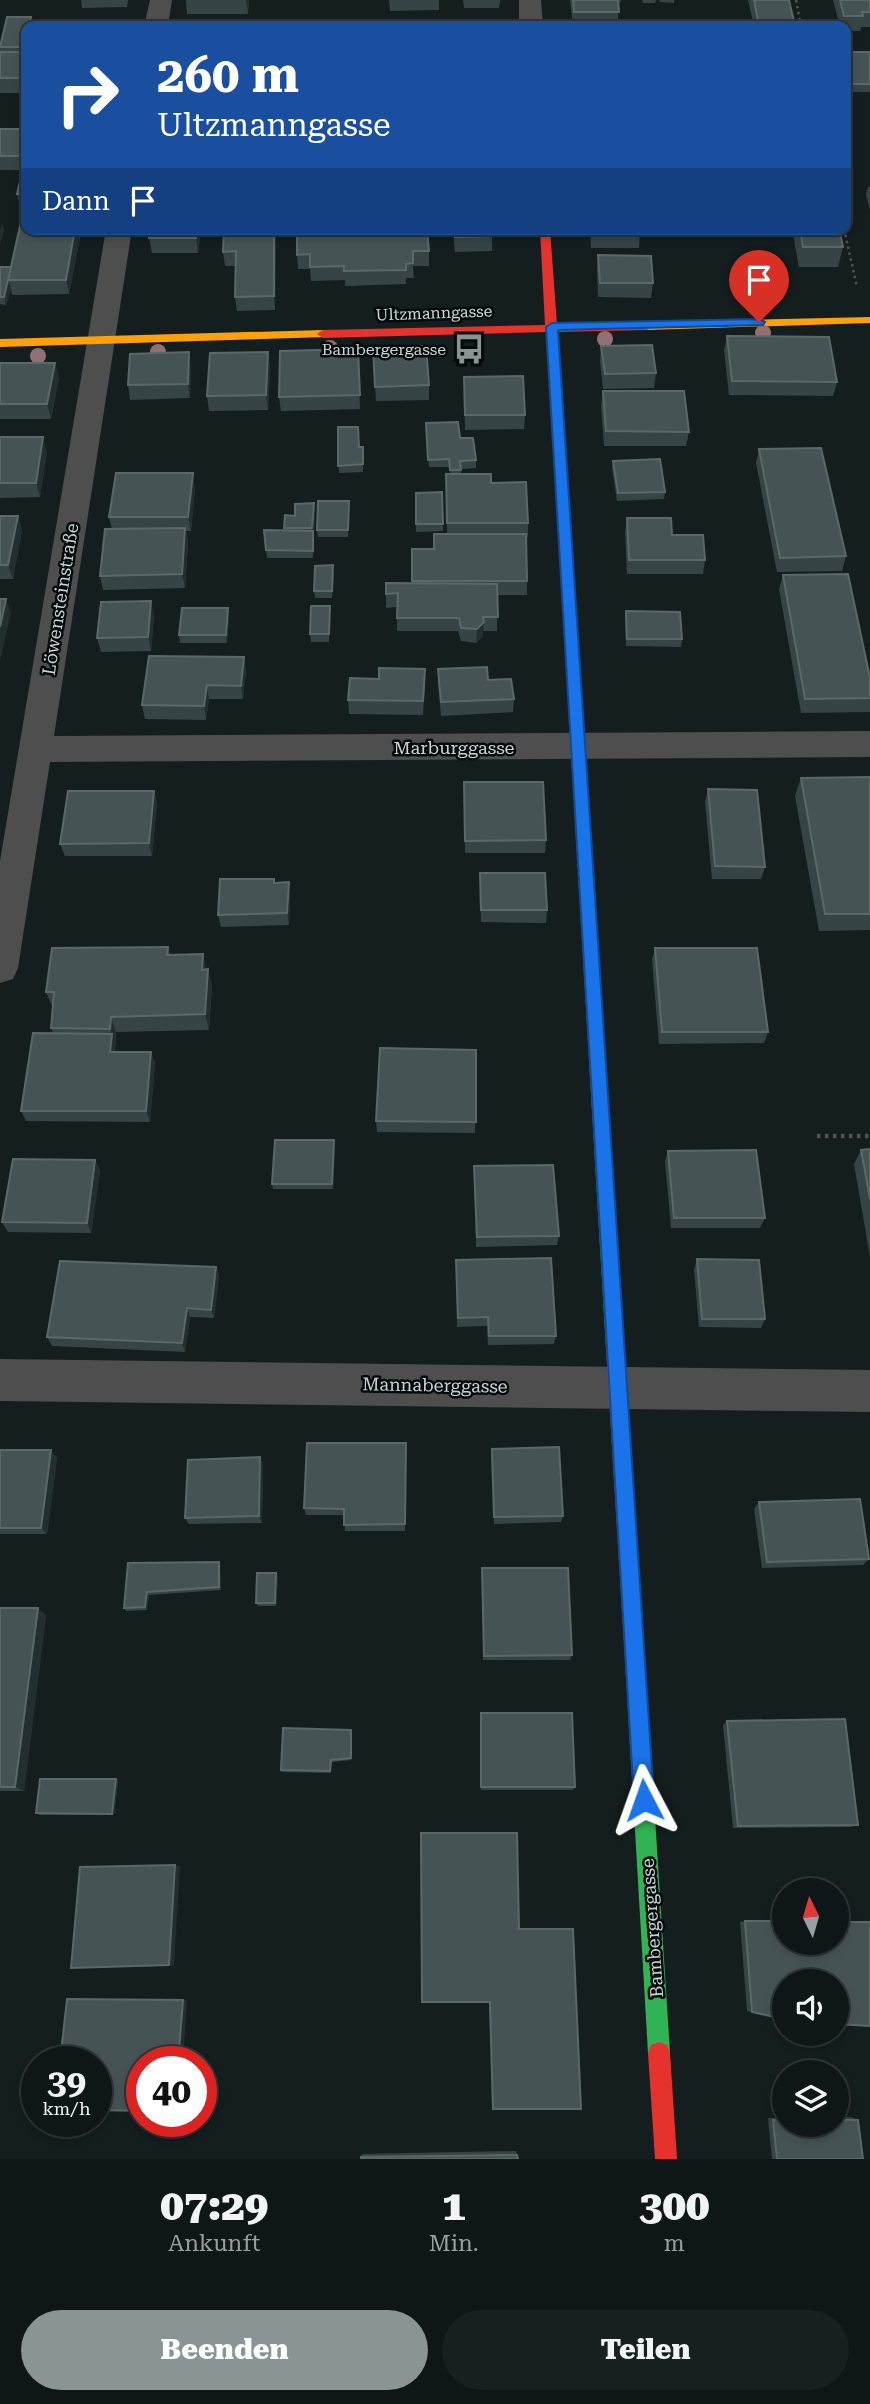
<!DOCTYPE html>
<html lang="de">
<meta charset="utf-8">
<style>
body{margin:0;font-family:"Roboto Serif",serif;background:#181f20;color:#f1f3f6;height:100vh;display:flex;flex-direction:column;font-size:26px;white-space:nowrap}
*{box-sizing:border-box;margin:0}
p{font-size:23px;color:#9b9fa1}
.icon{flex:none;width:38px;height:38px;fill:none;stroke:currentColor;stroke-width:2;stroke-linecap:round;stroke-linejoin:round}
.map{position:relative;height:2159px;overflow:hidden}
.panel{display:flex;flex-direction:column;background:#0f1617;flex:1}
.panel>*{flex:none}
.hud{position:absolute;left:21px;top:21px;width:830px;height:214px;border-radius:14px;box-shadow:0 4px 10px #0003,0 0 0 2px #2f3536;background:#1a4fa0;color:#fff;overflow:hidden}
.needle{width:46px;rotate:355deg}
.fabs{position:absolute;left:772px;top:1878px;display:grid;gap:14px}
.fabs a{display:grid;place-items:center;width:77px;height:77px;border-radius:50%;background:#0f1617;box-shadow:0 4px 10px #0003,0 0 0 2px #2f3536;font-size:35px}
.speed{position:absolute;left:21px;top:2046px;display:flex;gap:14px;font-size:35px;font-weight:700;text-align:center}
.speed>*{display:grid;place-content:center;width:91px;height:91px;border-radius:50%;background:#0f1617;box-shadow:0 4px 10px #0003,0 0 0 2px #2f3536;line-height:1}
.speed small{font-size:18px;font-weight:400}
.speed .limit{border:10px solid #d22;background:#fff;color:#111}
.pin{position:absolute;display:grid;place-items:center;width:60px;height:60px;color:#fff;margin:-72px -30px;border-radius:50% 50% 50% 0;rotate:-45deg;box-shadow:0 0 7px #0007}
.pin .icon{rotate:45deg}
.me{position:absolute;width:77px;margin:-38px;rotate:356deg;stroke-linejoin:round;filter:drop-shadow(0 0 5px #0008)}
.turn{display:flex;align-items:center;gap:24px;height:147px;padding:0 21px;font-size:32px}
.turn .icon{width:91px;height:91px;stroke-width:2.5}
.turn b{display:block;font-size:49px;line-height:60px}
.then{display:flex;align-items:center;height:66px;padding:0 21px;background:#0003;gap:14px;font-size:26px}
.eta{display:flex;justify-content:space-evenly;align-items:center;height:119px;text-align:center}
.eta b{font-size:42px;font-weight:800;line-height:49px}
.button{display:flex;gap:14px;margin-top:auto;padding:14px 21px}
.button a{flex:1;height:80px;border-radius:42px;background:#8a9495;color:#fff;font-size:28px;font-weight:800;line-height:80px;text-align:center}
.button a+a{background:#181f20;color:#f1f3f6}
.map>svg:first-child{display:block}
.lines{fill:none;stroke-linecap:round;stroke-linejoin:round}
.path-far1{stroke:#515353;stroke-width:2.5;stroke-dasharray:2.5 3.5;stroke-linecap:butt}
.path{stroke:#515353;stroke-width:4.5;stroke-dasharray:3.5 4.5;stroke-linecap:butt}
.street{fill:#4e4e4e;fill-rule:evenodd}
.fast{fill:#30b455;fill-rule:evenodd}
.slow{fill:#ff9f0a;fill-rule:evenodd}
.jam{fill:#e5322d;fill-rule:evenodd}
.tree{fill:#937074}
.wall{fill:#364445}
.shaded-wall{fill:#222e2f}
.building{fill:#465354;stroke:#5a6868;stroke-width:2}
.route{fill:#1a73e8;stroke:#114b97;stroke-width:2}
.labels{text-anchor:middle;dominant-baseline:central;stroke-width:5;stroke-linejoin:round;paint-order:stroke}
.far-street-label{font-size:16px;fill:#c9d4d5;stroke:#040a0b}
.far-poi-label{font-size:16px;fill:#c9d4d5;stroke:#040a0b;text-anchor:end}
.street-label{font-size:18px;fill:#c9d4d5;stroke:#040a0b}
</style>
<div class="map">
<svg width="870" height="2159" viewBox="0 0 870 2159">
<rect width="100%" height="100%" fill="#141e1f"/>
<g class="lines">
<g class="path-far1">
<path d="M796,0L801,26"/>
<path d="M844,229L857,287"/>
</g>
<path class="path" d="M817,1136H870"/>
<g class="street">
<path d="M150,0H172L168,26H144Z"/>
<path d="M519,0H541L543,26H519Z"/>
<path d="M106,229H132L54,736L870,731V757L50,762L18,968L13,979L0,983V861Z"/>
<path d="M0,1359L870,1370V1412L0,1401Z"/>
</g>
<g class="fast">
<path d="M585,865L592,871L624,1349L621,1355L615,1357L609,1355L606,1349L578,871Z"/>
<path d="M636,1666L643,1669L646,1676L670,2053L667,2061L659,2064L651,2061L648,2053L626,1676L629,1669Z"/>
</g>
<g class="slow">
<path d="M870,317V323L647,330L641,326L647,322Z"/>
<path d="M323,330L329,334L327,337L0,347V339Z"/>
<path d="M566,557L572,561L592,871L585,877L578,871L560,561Z"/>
</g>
<g class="jam">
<path d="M540,229H550L557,325L647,322L653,326L647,330L557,332L572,561L566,565L560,561L546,332L323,338L317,334L323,330L545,325Z"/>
<path d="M615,1341L621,1343L624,1349L646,1676L643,1683L636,1686L629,1683L626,1676L606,1349L609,1343Z"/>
<path d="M659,2042L667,2045L670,2053L677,2159H655L648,2053L651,2045Z"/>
</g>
</g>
<g class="tree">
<circle cx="763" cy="333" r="8"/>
<circle cx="605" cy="339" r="8"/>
<circle cx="330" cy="348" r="8"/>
<circle cx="158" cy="352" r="8"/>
<circle cx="38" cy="356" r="8"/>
</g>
<g class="wall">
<path d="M81,0H128L127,7L82,8Z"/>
<path d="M186,0H249L248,14H187Z"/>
<path d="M389,0H439V10L390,11Z"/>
<path d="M463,0H500L499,8H464Z"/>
<path d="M570,0H621L620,3H618V22L626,26H573Z"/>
<path d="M642,0H656L655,3H643Z"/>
<path d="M659,0H674V3L660,2Z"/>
<path d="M748,0H789L795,26H754Z"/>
<path d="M833,0H870V27H861L860,31H845V26H840Z"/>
<path d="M31,17L33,25L26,26V93H0V44Z"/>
<path d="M845,52H870V92H852L845,66Z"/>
<path d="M0,129H26V209H21L17,194L23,170H0Z"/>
<path d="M868,187H870V210L866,195Z"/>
<path d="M201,229L198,253H152L149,238Z"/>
<path d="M224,229H276L275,310L237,311L235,297L236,266H225L223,252Z"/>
<path d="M453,229H492V251L455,252Z"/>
<path d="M590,229H640L639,248H591Z"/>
<path d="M792,229H839L843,247L838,267H799Z"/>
<path d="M81,232L69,294L12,295L11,289L6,305L0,304V267H11Z"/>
<path d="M429,251V266H413L414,278H406V284L345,286V280L311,281L310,269H298L297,255Z"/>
<path d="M598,255L653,283L651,298L598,297L597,270Z"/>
<path d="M727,336L837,382L833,396L729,395L724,350Z"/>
<path d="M601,346L656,373L654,388L603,389L600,361Z"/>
<path d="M373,347L429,385V400L376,401Z"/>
<path d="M358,349L360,409L281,411L279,397Z"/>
<path d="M268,352L270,367L268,410L209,411L207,396Z"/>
<path d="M0,363H55L59,378L51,419H0Z"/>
<path d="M191,367L190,398L130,400L128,385Z"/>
<path d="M464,377L525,415L524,429L465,430Z"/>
<path d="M603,391L689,432L686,446H604L601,406Z"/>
<path d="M338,427L359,447H363V472L339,473Z"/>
<path d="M426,430L460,438L476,460V468L461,469V474L491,483L528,523V537H526L527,581V595H497V631H483V636L476,643L461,641L458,631H397V607L386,608V594L412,583V549H434L447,534L446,474H450L449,467H429Z"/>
<path d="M0,437L47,451L40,497L0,498Z"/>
<path d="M759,449L846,556L842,571L777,572L756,463Z"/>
<path d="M613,461L665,492L664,499L617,501L612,468Z"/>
<path d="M195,488L191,531H186L188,542L185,588L103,590L100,576L112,529L109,517Z"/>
<path d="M442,492L443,531L416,532V493Z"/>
<path d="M349,509L348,537H318L317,530Z"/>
<path d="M315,511L313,558H267L264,530H284V528L295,516Z"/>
<path d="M0,516H18L22,530L13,579H0Z"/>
<path d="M627,518L672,535L705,560L703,574H627L625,532Z"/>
<path d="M334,573L332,598H315L314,591Z"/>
<path d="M783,575L870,678V712L801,713L779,589Z"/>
<path d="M330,606L329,642H311L310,634Z"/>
<path d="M626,611L682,639L681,647L626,646L625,619Z"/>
<path d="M154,615L151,651L101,652L97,638Z"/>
<path d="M229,615L227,643H180L179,635Z"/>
<path d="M244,657L246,671L243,699H209L206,720L145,719L142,705Z"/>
<path d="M438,669L488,680L514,699L513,712L441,716L438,683Z"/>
<path d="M379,679L425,683L423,715L349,714L348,700Z"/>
<path d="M870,777V930L819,931L795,796L801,778Z"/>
<path d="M464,782L546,840L545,853H465Z"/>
<path d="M708,789L765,867L761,879H712L705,802Z"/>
<path d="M154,791L157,804L152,856H65L60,844Z"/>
<path d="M480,873L547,910L546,923L481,922Z"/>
<path d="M290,894L289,925L221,927L218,915Z"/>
<path d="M168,947L170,955L203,954L206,969L212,985L209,1030L116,1032L115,1052H151L155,1063L150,1122L26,1121L21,1111L53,1033L51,1028L53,1008L46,992Z"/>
<path d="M655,948L768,1032L764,1043L659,1044L652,960Z"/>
<path d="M476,1050L475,1133L377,1132L376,1121Z"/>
<path d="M335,1145L333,1189H273L272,1184Z"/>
<path d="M870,1149V1257L854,1164L861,1150Z"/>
<path d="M668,1151L765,1218L760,1228H671L665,1161Z"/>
<path d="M95,1160L100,1171L91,1233L8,1232L2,1222Z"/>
<path d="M474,1166L559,1236L557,1245L476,1247Z"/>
<path d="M697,1259L765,1319L761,1328L699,1327L694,1269Z"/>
<path d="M216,1267L219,1276L214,1318L190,1317L185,1352L52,1346L47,1337Z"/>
<path d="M456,1269L556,1336L554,1344L488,1345L487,1326L457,1327Z"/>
<path d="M406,1443L405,1531H345L344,1515H306L304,1508Z"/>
<path d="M492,1449L563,1516L561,1522L494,1524L491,1456Z"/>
<path d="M0,1450L57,1457L47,1534H0Z"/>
<path d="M263,1464L262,1523L189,1524L185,1518Z"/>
<path d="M759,1502L869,1559L863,1565L762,1568L754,1509Z"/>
<path d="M128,1563L220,1565L221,1590L149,1595L147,1610L126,1611L124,1608Z"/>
<path d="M482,1568L572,1655L570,1660H483Z"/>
<path d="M278,1576L276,1606H258L256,1603Z"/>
<path d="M0,1608L46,1615L24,1791H0Z"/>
<path d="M481,1713L575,1787L573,1790H481Z"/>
<path d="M727,1721L858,1825L851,1827L733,1828L723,1725Z"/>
<path d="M351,1732V1760L332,1762L331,1773L282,1772L281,1770Z"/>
<path d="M118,1781L114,1815H39L36,1813Z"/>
<path d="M517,1833L493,2109L492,2106L489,2002Z"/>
<path d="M745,1921L784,1981V2020L747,2011L740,1922Z"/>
<path d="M836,2117H851L858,2120L863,2159H772L768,2118H784V2124H836Z"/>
<path d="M516,2151L517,2155L361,2157L362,2154Z"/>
</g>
<g class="shaded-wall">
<path d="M246,0H249L248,14Z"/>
<path d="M2,222L4,230L0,245V231Z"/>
<path d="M75,229H80L81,232L69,294L66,280Z"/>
<path d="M197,229H201L198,253L196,238Z"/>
<path d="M274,229H276L275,310L274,296Z"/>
<path d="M9,281L11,289L6,305L4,297Z"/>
<path d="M189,352L191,367L190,398L188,384Z"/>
<path d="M268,352L270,367L268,410L266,395Z"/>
<path d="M55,363L59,378L51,419L47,404Z"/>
<path d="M43,437L47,451L40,497L36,483Z"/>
<path d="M193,473L195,488L191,531L188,517Z"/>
<path d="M314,503L315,511L313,558L312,528Z"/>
<path d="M18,516L22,530L13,579L8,565Z"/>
<path d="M185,528L188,542L185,588L182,574Z"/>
<path d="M6,599L11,613L0,661V627Z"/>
<path d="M151,601L154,615L151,651L148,637Z"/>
<path d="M228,608L229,615L227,643L226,635Z"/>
<path d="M484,622L483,636L476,643L477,629Z"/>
<path d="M244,657L246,671L243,699L241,686Z"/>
<path d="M207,685L209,699L206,720L204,706Z"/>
<path d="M154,791L157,804L152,856L149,843Z"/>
<path d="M289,882L290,894L289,925L287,913Z"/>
<path d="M203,954L207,971L202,970Z"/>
<path d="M208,969L212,985L209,1030L205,1014Z"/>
<path d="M111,1017L116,1032L114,1063L110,1052L112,1034L110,1029Z"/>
<path d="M151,1052L155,1063L150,1122L146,1111Z"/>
<path d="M334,1140L335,1145L333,1189L332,1184Z"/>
<path d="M95,1160L100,1171L91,1233L87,1223Z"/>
<path d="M216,1267L219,1276L214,1318L211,1310Z"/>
<path d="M187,1308L190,1317L185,1352L182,1343Z"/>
<path d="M51,1450L57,1457L47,1534L41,1528Z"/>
<path d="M260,1457L263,1464L262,1523L259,1516Z"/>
<path d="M219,1562L220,1565L221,1590L219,1587Z"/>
<path d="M276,1573L278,1576L276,1606L275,1603Z"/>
<path d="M147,1592L149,1595L147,1610L145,1607Z"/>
<path d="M38,1608L46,1615L24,1791L15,1787Z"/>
<path d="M116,1779L118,1781L114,1815L112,1814Z"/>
<path d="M175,1865L180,1866L174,1966L169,1965Z"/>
<path d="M183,2000H187L183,2062H178Z"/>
</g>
<g class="building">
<path d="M573,0H618L619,12H574Z"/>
<path d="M754,0H789L795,26H759Z"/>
<path d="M840,0H870V12H862L863,16H844Z"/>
<path d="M7,17H31L29,26H26V38L24,47H0Z"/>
<path d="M625,22L626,26H608L607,23Z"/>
<rect x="0" y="52" width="26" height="26"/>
<path d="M845,52H870V84H853Z"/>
<rect x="0" y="129" width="26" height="27"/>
<path d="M23,169H26V194H17Z"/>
<path d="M22,217H26V229H75L66,280H8Z"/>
<path d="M150,229H197L196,238H149Z"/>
<path d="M224,229H274V296L235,297L236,251L223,252Z"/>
<path d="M297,229H427L429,251H413V263L406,264V270L344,271V266L310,267V254L297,255Z"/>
<path d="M454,229H492L493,236L455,237Z"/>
<rect x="592" y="229" width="48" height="4"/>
<path d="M800,229H839L843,247H803Z"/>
<path d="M598,255L651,256L653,283H600Z"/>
<path d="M0,267H11L4,297H0Z"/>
<path d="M727,336L829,337L837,382L732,381Z"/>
<path d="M652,345L656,373L605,374L601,346Z"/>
<path d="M426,346L429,385L375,387L373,347Z"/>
<path d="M358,349L360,395L279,397L280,351Z"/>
<path d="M189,352L188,384L128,385L130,354Z"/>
<path d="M268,352L266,395L207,396L210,353Z"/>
<path d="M0,363H55L47,404H0Z"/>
<path d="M523,376L525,415H465L464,377Z"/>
<path d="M603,391H684L689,432L606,431Z"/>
<path d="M458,422L460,438H473L476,460L460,461L461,470H450L449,459L428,460L426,423Z"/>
<path d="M338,427H358L359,447H363V464L338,466Z"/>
<path d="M0,437H43L36,483H0Z"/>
<path d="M821,448L846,556L780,558L759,449Z"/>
<path d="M660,459L665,492L618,493L613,461Z"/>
<path d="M116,473H193L188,517H109Z"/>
<path d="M446,474H491V483L526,482L528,523H447Z"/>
<path d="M442,492L443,524H416V493Z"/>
<path d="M318,501H349L348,530H317Z"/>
<path d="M314,503L312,528H284L285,515L295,516V504Z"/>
<path d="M0,516H18L8,565H0Z"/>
<path d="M627,518H671L672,535H703L705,560H629Z"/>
<path d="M185,528L182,574L100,576L105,529Z"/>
<path d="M264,530L313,531V551L266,550Z"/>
<path d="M434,534H526L527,581H412V549H434Z"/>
<path d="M333,565L332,591H314L315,566Z"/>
<path d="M848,574L870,678V698L805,699L783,575Z"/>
<path d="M386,583L497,584L498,617H483L484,622L477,629L461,628L459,618H397L398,593L386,594Z"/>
<path d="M0,599H6L0,627Z"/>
<path d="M151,601L148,637L97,638L101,602Z"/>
<path d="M311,606H330L329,634H310Z"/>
<path d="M182,608H228L226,635H179Z"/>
<path d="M626,611L680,612L682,639H627Z"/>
<path d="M149,656L244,657L241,686L207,685L204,706L142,705Z"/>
<path d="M487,667L488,680L511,679L514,699L441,702L438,669Z"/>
<path d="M379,668L425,669L423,701L348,700L350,678L379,679Z"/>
<path d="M870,777V914H825L801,778Z"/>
<path d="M464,782H543L546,840L465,841Z"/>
<path d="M708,789L757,790L765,867L715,866Z"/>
<path d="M68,791H154L149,843L60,844Z"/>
<path d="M480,873H545L547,910H481Z"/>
<path d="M220,879H274V883L289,882L287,913L218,915Z"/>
<path d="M168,947L167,955L203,954L202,970L208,969L205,1014L111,1017L110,1029L51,1028L54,992H46L52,948Z"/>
<path d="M655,948H757L768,1032H662Z"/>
<path d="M33,1033L112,1034L110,1052H151L146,1111H21Z"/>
<path d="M380,1048L476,1050V1122L376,1121Z"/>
<path d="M275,1140H334L332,1184H272Z"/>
<path d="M870,1149V1199L861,1150Z"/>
<path d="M756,1150L765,1218H674L668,1151Z"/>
<path d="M13,1159L95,1160L87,1223L2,1222Z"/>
<path d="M553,1165L559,1236L477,1237L474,1166Z"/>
<path d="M551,1258L556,1336H489L488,1317L458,1318L456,1260Z"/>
<path d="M697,1259L759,1260L765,1319H702Z"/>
<path d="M60,1261L216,1267L211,1310L187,1308L182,1343L47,1337Z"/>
<path d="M307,1443H406L405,1524L344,1525V1509L304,1508Z"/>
<path d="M559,1447L563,1516L494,1517L492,1449Z"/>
<path d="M0,1450H51L41,1528H0Z"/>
<path d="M260,1457L259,1516L185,1518L188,1460Z"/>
<path d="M860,1499L869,1559L767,1562L759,1502Z"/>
<path d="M219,1562V1587L147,1592L145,1607L124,1608L128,1563Z"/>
<path d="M482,1568H568L572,1655L484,1656Z"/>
<path d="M257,1573H276L275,1603H256Z"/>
<path d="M0,1608H38L15,1787H0Z"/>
<path d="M481,1713H572L575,1787H481Z"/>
<path d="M845,1719L858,1825L738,1826L727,1721Z"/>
<path d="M283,1728L351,1730V1758L331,1760L330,1771L281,1770Z"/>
<path d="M40,1779H116L112,1814L36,1813Z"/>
<path d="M421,1833H517L519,1929H573L581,2109H493L490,2002H422Z"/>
<path d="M175,1865L169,1965L71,1968L80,1867Z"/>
<path d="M745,1921H784V1942H836V1922H870V2026L836,2024V1981H784V2019L752,2012Z"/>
<path d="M67,1999L183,2000L178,2062H142V2111L96,2110V2062H60Z"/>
<path d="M773,2120H784V2124H836V2120H858L863,2159H777Z"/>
<path d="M517,2155L518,2159H361V2157Z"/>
</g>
<path class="route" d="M759,319L765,322L763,325L558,330L654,1800L651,1807L644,1810L637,1807L634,1800L546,327L552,323Z"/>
<defs>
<g id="bus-bare" transform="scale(2.415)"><path d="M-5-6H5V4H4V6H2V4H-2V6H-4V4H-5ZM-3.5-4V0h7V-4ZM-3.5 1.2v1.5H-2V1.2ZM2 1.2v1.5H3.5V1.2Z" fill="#8a9495" stroke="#040a0b" stroke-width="2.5" paint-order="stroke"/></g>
</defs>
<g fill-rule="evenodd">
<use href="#bus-bare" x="469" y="349"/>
</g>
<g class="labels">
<g class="far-street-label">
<text transform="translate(434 313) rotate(-2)">Ultzmanngasse</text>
</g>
<g class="far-poi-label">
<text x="446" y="349">Bambergergasse</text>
</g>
<g class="street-label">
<text transform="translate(60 599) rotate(-81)">Löwensteinstraße</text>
<text x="454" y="747">Marburggasse</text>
<text transform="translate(435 1385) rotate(1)">Mannaberggasse</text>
<text transform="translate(652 1928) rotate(-94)">Bambergergasse</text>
</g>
</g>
</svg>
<div class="fabs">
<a><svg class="needle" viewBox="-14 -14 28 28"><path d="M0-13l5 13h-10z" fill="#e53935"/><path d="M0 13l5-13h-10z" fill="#9b9fa1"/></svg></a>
<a><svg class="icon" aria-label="sound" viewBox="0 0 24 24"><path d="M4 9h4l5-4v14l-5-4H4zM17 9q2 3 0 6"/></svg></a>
<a><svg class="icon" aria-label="layers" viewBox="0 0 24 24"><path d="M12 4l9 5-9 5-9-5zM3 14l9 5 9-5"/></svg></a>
</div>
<div class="speed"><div>39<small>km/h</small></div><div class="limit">40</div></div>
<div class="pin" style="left:759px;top:322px;background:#d93025"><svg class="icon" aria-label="arrive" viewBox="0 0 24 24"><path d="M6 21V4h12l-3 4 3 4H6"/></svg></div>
<svg class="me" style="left:644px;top:1800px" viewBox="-20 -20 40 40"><path d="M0-17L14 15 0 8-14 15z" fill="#1a73e8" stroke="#fff" stroke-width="4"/></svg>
<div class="hud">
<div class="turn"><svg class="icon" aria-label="right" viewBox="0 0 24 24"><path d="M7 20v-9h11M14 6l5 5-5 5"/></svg><div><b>260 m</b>Ultzmanngasse</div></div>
<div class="then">Dann<svg class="icon" aria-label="arrive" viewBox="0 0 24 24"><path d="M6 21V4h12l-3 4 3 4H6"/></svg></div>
</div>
</div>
<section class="panel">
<div class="eta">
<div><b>07:29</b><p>Ankunft</p></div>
<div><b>1</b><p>Min.</p></div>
<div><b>300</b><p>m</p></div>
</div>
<div class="button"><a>Beenden</a><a>Teilen</a></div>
</section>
